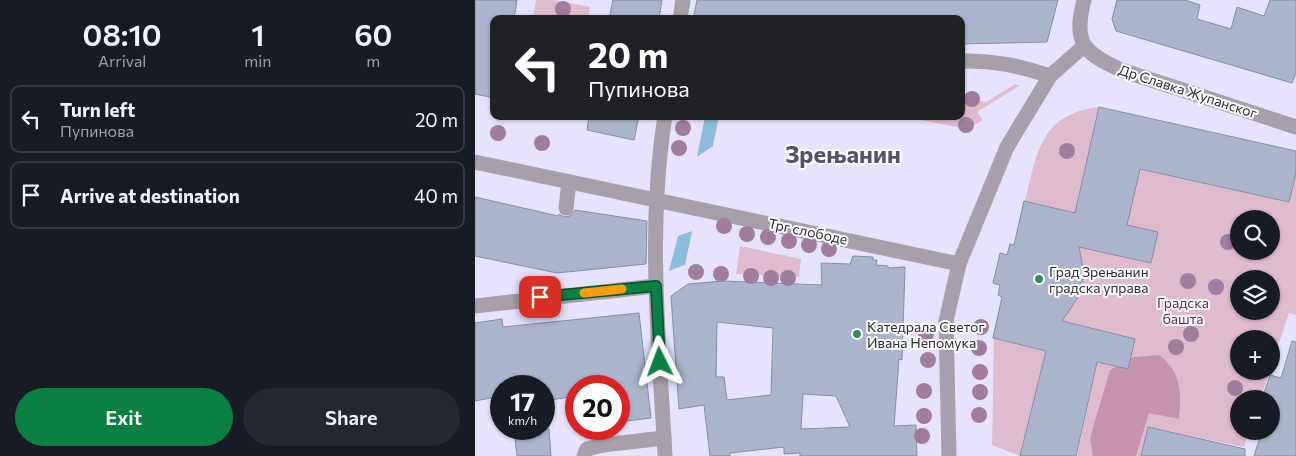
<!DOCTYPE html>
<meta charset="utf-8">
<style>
body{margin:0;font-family:Commissioner,sans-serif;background:#242831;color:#f1f3f6;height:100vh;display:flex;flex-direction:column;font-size:19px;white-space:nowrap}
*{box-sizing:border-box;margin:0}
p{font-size:16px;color:#9ea1a6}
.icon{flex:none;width:28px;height:28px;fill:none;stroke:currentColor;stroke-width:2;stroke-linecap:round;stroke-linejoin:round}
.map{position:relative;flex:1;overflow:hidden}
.side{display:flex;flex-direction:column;background:#171b24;width:475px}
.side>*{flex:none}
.banner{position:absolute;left:15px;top:15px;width:475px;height:105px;border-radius:10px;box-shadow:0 1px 4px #0004;background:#202124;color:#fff;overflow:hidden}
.buttons{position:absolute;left:755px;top:210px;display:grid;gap:10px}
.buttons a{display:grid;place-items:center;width:50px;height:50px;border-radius:50%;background:#171b24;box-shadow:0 1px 4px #0004;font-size:25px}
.speed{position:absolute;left:15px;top:375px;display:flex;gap:10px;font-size:25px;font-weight:700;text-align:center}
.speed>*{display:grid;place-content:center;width:65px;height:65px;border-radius:50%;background:#171b24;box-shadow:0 1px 4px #0004;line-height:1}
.speed small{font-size:12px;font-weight:400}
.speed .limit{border:8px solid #d22;background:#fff;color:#111}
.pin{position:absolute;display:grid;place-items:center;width:42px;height:42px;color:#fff;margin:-21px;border-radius:10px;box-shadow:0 2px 8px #0006}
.me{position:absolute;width:55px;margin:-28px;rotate:357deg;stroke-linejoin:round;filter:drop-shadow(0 0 4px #0008)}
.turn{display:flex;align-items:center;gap:18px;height:105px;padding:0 15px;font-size:22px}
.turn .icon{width:65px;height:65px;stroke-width:2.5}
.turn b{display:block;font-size:35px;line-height:42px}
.eta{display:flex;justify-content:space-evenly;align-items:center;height:85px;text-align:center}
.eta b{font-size:30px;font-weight:600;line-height:35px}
.action{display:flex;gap:10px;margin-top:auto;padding:10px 15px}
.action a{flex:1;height:58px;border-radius:30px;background:#0b8043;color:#fff;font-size:20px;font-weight:600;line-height:58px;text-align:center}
.action a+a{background:#242831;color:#f1f3f6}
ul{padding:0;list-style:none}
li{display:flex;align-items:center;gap:15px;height:68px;margin:0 10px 8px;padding:0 5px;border:2px solid #363941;border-radius:10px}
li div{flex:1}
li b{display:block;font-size:19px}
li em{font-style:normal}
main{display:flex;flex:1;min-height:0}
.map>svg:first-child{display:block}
.green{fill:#e0bbcd;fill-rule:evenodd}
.forest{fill:#c594ad}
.water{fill:#8dbcdc}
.building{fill:#abb6ce;stroke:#838ea5;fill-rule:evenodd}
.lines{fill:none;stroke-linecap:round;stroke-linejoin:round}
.minor{stroke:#a79fa9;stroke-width:15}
.tree{fill:#a07d9d}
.route-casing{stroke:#07532c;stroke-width:12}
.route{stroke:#0b8043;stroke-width:9}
.slow{stroke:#f59e0b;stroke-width:9}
.poi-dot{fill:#358b5e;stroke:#fff;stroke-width:2}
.labels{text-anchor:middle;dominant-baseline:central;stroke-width:4;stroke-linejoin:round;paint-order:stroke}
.street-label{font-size:14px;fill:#2d2b35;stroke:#fff}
.poi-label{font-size:14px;fill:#2d2b35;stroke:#fff;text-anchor:start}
.park-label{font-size:14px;fill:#662a4d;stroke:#fff}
.town-label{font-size:24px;font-weight:bold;fill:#565369;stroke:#fff}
</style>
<main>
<section class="side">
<div class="eta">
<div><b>08:10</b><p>Arrival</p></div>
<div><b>1</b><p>min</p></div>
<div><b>60</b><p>m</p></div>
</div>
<ul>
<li><svg class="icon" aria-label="left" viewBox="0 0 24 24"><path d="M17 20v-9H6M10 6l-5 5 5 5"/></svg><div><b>Turn left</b><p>Пупинова</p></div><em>20 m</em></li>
<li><svg class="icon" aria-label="arrive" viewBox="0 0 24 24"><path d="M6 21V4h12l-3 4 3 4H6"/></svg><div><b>Arrive at destination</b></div><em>40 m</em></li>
</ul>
<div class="action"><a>Exit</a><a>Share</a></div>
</section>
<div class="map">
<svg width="821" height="456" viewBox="0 0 821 456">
<rect width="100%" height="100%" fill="#e7e3ff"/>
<g class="green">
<path d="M61,0H79L115,7L113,19H58Z"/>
<path d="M540,84L544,86L502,112L508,120L492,129L425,116H486V97L511,102Z"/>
<path d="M624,107L600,213L550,202C562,153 565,114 624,107Z"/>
<path d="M665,169L814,202L821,173V315L814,313L796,367V339H764V371H795L785,399H764V431H774L769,447L673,427L666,456H602L622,362L653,369L660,339L580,320C611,291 616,285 597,245L676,263L652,225ZM764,219H796V251H764ZM764,279H796V311H764Z"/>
<path d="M265,246L326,259L324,277L261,274Z"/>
<path d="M519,339L571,351L545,456L517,445Z"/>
</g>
<path class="forest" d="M684,355C706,371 707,394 704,419L674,413L661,456H618L615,438L635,370L659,357Z"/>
<g class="water">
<path d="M230,116H244L238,146L222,157Z"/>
<path d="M217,231L210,265L194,271L203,236Z"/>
</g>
<g class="building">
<path d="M0,0H42L39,19H19V98L0,94Z"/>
<path d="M138,0H187L184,19H134Z"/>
<path d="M222,0H583L572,42L486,44V19H218Z"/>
<path d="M642,0H710L725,5L722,19L756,29L762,7L789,16L795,0H821V73L817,83L641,31L637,19Z"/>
<path d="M624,107L821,151V173L814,202L665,169L652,225L683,232L676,263L604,247L609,274L604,296L587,321L660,339L653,369L622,362L601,456H545L571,351L518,338L527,297L523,295L525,285L518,283L525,253L532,255L535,244L539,245L549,201L600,213Z"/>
<path d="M114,116H164L159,140L112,130Z"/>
<path d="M0,197L83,216L84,214L89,217L95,216L100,210L172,221L171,264L82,273L0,256Z"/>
<path d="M378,256L398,257V260H402L401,265L413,266V268L430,267L427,360L424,359L419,426L441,425L442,456H325V453L309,454V447L255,453V456H235L229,405L204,409L196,296L213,284L248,281L347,285L346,263L375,264ZM242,322L298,328L296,395L252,400L249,377H241ZM328,394L361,396L375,427L326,429Z"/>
<path d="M164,313L176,418L144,422V386H101V396L69,401V386H26V396L0,401V323L27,319L28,327Z"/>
<path d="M817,341L821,342V456H779L787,431H796V395L789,393L795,375L806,378Z"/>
<path d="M673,427L770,449V456H666Z"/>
<path d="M39,429H74L76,456H42Z"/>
</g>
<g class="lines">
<g class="minor">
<path d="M609,0C598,42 608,53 646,70L821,127"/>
<path d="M205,19L208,0"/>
<path d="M486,61C518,60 545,66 575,76"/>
<path d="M190,116C172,229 184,343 190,456"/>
<path d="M0,162L484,264"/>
<path d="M91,208L94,182"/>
<path d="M0,306L181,286"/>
<path d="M109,456L112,449L128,445L189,438"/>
<path d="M474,456L471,321L484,264L532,147L575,76L609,46"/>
</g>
</g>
<g class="tree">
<circle cx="88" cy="9" r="8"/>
<circle cx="497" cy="99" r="8"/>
<circle cx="491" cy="125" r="8"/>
<circle cx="208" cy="128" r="8"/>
<circle cx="23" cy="133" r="8"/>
<circle cx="67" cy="143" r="8"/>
<circle cx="204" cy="148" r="8"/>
<circle cx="592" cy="151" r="8"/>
<circle cx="249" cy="226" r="8"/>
<circle cx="272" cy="234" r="8"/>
<circle cx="293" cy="237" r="8"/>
<circle cx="314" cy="241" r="8"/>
<circle cx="753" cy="242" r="8"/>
<circle cx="334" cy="245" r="8"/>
<circle cx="354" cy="249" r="8"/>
<circle cx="221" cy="272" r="8"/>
<circle cx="246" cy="274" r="8"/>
<circle cx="276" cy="276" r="8"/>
<circle cx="296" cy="278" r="8"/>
<circle cx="313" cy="278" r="8"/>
<circle cx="713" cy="281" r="8"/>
<circle cx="741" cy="287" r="8"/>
<circle cx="506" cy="327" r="8"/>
<circle cx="451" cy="334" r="8"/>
<circle cx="716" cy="334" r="8"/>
<circle cx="701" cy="347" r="8"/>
<circle cx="504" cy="348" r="8"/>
<circle cx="453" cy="360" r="8"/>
<circle cx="505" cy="372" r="8"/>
<circle cx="760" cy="388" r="8"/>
<circle cx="449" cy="391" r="8"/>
<circle cx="505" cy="392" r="8"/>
<circle cx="504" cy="415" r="8"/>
<circle cx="449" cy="416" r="8"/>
<circle cx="447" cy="436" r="8"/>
</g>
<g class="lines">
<g class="route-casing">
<path id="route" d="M65,297L181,286L185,362"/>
</g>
<use href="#route" class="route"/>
<path class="slow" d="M109,293L147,289"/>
</g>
<g class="poi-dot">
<circle cx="564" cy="279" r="5"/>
<circle cx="382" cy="334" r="5"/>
</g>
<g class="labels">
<g class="street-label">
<text transform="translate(713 91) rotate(18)">Др Славка Жупанског</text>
<text transform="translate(333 231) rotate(12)">Трг слободе</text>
</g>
<g class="poi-label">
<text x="574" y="271">Град Зрењанин<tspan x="574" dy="16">градска управа</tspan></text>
<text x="392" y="326">Катедрала Светог<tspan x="392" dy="16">Ивана Непомука</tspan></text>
</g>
<g class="park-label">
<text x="708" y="302">Градска<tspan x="708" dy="16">башта</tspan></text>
</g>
<g class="town-label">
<text x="368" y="153">Зрењанин</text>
</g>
</g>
</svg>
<div class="buttons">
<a><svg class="icon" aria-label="search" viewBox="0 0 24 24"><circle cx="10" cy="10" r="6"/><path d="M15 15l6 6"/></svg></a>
<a><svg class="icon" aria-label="layers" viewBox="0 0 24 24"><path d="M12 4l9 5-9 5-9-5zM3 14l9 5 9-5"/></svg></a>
<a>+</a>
<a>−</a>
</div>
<div class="speed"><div>17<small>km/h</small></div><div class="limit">20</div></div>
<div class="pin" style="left:65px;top:297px;background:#d93025"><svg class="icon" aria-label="arrive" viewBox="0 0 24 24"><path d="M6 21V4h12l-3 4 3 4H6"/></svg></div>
<svg class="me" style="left:185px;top:362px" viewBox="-20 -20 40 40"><path d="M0-17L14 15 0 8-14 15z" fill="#0b8043" stroke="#fff" stroke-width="4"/></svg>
<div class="banner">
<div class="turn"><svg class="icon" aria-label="left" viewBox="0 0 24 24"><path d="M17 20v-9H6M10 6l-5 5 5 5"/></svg><div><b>20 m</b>Пупинова</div></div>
</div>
</div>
</main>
